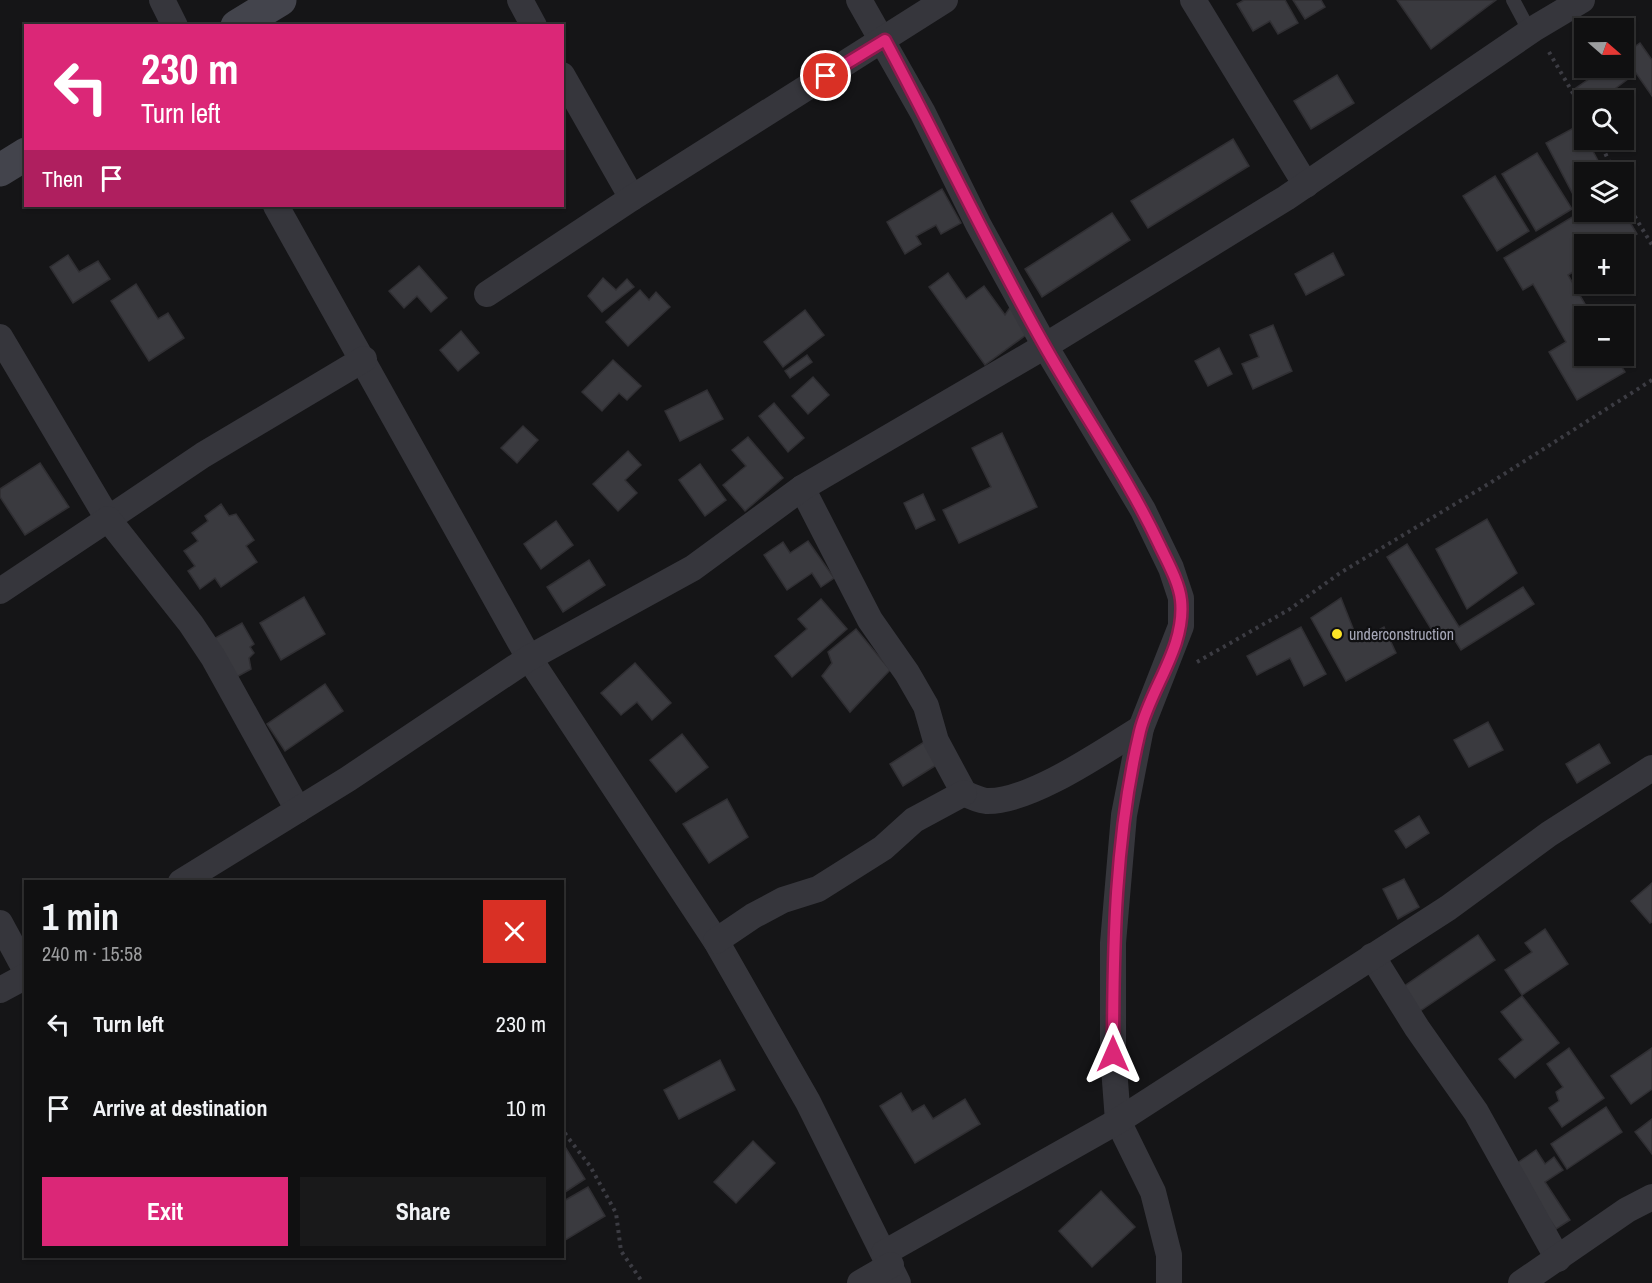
<!DOCTYPE html>
<meta charset="utf-8">
<style>
body{margin:0;font-family:"Archivo Narrow",sans-serif;background:#19191a;color:#f1f3f6;height:100vh;display:flex;flex-direction:column;font-size:22px;white-space:nowrap}
*{box-sizing:border-box;margin:0}
p{font-size:20px;color:#9c9d9f}
.icon{flex:none;width:33px;height:33px;fill:none;stroke:currentColor;stroke-width:2;stroke-linecap:round;stroke-linejoin:round}
.map{position:relative;flex:1;overflow:hidden}
.drawer{position:absolute;left:24px;top:880px;width:540px;height:378px;display:flex;flex-direction:column;background:#101011;border-radius:0px;box-shadow:0 2px 4px #0004,0 0 0 2px #303031}
.drawer>*{flex:none}
.hud{position:absolute;left:24px;top:24px;width:540px;height:183px;border-radius:0px;box-shadow:0 2px 4px #0004,0 0 0 2px #303031;background:#db2777;color:#fff;overflow:hidden}
.needle{width:39px;rotate:110deg}
.buttons{position:absolute;left:1574px;top:18px;display:grid;gap:12px}
.buttons a{display:grid;place-items:center;width:60px;height:60px;border-radius:0px;background:#101011;box-shadow:0 2px 4px #0004,0 0 0 2px #303031;font-size:30px}
.pin{position:absolute;display:grid;place-items:center;width:51px;height:51px;color:#fff;margin:-26px;border:3px solid #fff;border-radius:50%;box-shadow:0 2px 6px #0007}
.me{position:absolute;width:66px;margin:-33px;rotate:0deg;stroke-linejoin:round;filter:drop-shadow(0 0 4px #0008)}
.turn{display:flex;align-items:center;gap:21px;height:126px;padding:0 18px;font-size:27px}
.turn .icon{width:78px;height:78px;stroke-width:2.5}
.turn b{display:block;font-size:42px;line-height:51px}
.then{display:flex;align-items:center;height:57px;padding:0 18px;background:#0003;gap:12px;font-size:22px}
.round{display:grid;place-items:center;flex:none;width:63px;height:63px;border-radius:0px;background:#19191a}
.head{display:flex;align-items:center;justify-content:space-between;height:102px;padding:0 18px}
h1{font-size:36px;font-weight:700;line-height:45px}
.cta{display:flex;gap:12px;margin-top:auto;padding:12px 18px}
.cta a{flex:1;height:69px;border-radius:0px;background:#db2777;color:#fff;font-size:24px;font-weight:700;line-height:69px;text-align:center}
.cta a+a{background:#19191a;color:#f1f3f6}
ul{padding:0;list-style:none}
li{display:flex;align-items:center;gap:18px;height:84px;padding:0 18px}
li div{flex:1}
li b{display:block;font-size:22px}
li em{font-style:normal}
.map>svg:first-child{display:block}
.building{fill:#3a3a3f;stroke:#302f33;stroke-width:1.5}
.lines{fill:none;stroke-linecap:round;stroke-linejoin:round}
.path{stroke:#3c3c43;stroke-width:4;stroke-dasharray:3 4.5;stroke-linecap:butt}
.lane{stroke:#36363c;stroke-width:14}
.street{stroke:#36363c;stroke-width:26}
.secondary{stroke:#43444c;stroke-width:33}
.route-casing{stroke:#8e194d;stroke-width:15}
.route{stroke:#db2777;stroke-width:10}
.poi-dot{fill:#fce427;stroke:#101012;stroke-width:2}
.labels{text-anchor:middle;dominant-baseline:central;stroke-width:4.5;stroke-linejoin:round;paint-order:stroke}
.poi-label{font-size:16px;fill:#a6a7b8;stroke:#101012;text-anchor:start}
</style>
<div class="map">
<svg width="1652" height="1283" viewBox="0 0 1652 1283">
<rect width="100%" height="100%" fill="#151517"/>
<g class="building">
<path d="M1244,0H1285L1298,23L1278,34L1270,21L1253,31L1237,4Z"/>
<path d="M1293,0H1321L1325,7L1305,19Z"/>
<path d="M1397,0H1496L1431,49Z"/>
<path d="M1640,43L1652,60V96L1636,73L1600,100H1584L1576,88L1605,68H1623V55Z"/>
<path d="M1337,75L1354,103L1311,129L1294,101Z"/>
<path d="M1579,125L1584,140H1587L1604,172H1584V196L1576,200L1546,143Z"/>
<path d="M1233,139L1249,166L1148,228L1131,201Z"/>
<path d="M1537,153L1572,209L1536,231L1502,174Z"/>
<path d="M1495,176L1529,231L1497,251L1463,196Z"/>
<path d="M942,189L961,223L941,234L936,225L916,236L921,244L905,254L887,222Z"/>
<path d="M1584,210H1623L1637,234L1619,244H1584V265L1568,275L1592,316H1584V356H1615L1625,372L1577,400L1549,352L1566,342L1533,284L1523,290L1504,258Z"/>
<path d="M1112,213L1130,240L1042,297L1025,269Z"/>
<path d="M1333,253L1344,275L1306,295L1295,274Z"/>
<path d="M68,255L79,272L98,261L110,279L73,303L50,267Z"/>
<path d="M419,266L447,298L431,312L417,296L404,308L389,291Z"/>
<path d="M948,273L966,299L984,286L1005,315L1011,306L1030,332L985,365L929,287Z"/>
<path d="M603,278L616,290L627,279L634,287L602,312L588,296Z"/>
<path d="M136,284L158,319L168,313L184,338L149,361L111,301Z"/>
<path d="M640,290L649,300L656,292L670,307L628,346L606,322Z"/>
<path d="M805,310L824,335L783,367L764,342Z"/>
<path d="M1273,325L1292,371L1253,389L1242,364L1259,357L1250,335Z"/>
<path d="M461,331L479,353L458,371L440,350Z"/>
<path d="M1219,348L1232,374L1208,386L1195,361Z"/>
<path d="M807,355L812,362L790,378L785,371Z"/>
<path d="M613,360L641,386L627,400L619,393L602,411L582,392Z"/>
<path d="M813,377L829,395L808,414L792,396Z"/>
<path d="M707,390L723,419L680,441L665,411Z"/>
<path d="M774,403L804,438L788,452L759,416Z"/>
<path d="M523,426L538,440L517,463L501,448Z"/>
<path d="M1002,433L1037,507L959,543L943,510L991,487L972,448Z"/>
<path d="M748,437L783,478L745,511L723,485L746,466L732,450Z"/>
<path d="M628,451L641,465L625,480L637,493L618,511L593,484Z"/>
<path d="M40,463L69,507L25,535L0,497V489Z"/>
<path d="M700,464L726,500L705,516L679,480Z"/>
<path d="M923,494L935,520L916,529L904,503Z"/>
<path d="M221,504L229,516L236,514L254,540L246,546L257,562L221,587L215,578L200,589L188,571L195,566L184,551L198,541L192,533L208,521L205,516Z"/>
<path d="M1487,519L1517,573L1467,609L1436,549Z"/>
<path d="M556,521L573,545L541,569L524,544Z"/>
<path d="M808,541L834,578L821,587L812,573L787,590L764,555L783,542L790,553Z"/>
<path d="M1407,544L1459,627L1523,587L1534,604L1461,650L1451,634L1436,637L1387,557Z"/>
<path d="M589,560L605,585L563,612L547,587Z"/>
<path d="M304,597L325,634L281,660L260,623Z"/>
<path d="M1341,598L1358,641L1384,627L1396,653L1346,681L1311,618Z"/>
<path d="M821,599L847,629L792,677L775,656L807,629L798,619Z"/>
<path d="M242,623L254,644L250,647L254,653L249,658L251,669L231,680L210,641Z"/>
<path d="M1301,627L1326,674L1304,686L1290,658L1257,675L1247,656Z"/>
<path d="M856,629L890,670L850,712L822,676L832,663L828,652Z"/>
<path d="M635,663L671,703L652,720L637,702L621,715L601,693Z"/>
<path d="M325,684L343,711L285,751L267,724Z"/>
<path d="M1488,722L1503,750L1469,767L1454,740Z"/>
<path d="M682,734L708,767L676,792L650,760Z"/>
<path d="M924,742L938,764L903,786L890,764Z"/>
<path d="M1599,744L1610,763L1577,783L1566,764Z"/>
<path d="M727,799L748,837L709,863L683,824Z"/>
<path d="M1419,816L1429,833L1406,848L1395,831Z"/>
<path d="M1404,879L1419,907L1398,919L1383,889Z"/>
<path d="M1652,883V922L1650,923L1631,901Z"/>
<path d="M1545,929L1568,964L1522,995L1505,970L1532,952L1525,943Z"/>
<path d="M1478,935L1495,960L1420,1011L1403,987Z"/>
<path d="M1522,996L1559,1043L1515,1078L1499,1059L1523,1040L1501,1012Z"/>
<path d="M1569,1048L1604,1098L1562,1127L1549,1108L1559,1101L1556,1092L1563,1087L1547,1064Z"/>
<path d="M1652,1048V1089L1631,1104L1611,1076Z"/>
<path d="M720,1060L735,1090L679,1119L664,1090Z"/>
<path d="M901,1093L912,1112L924,1105L933,1119L965,1099L980,1124L915,1163L880,1106Z"/>
<path d="M1606,1107L1622,1132L1567,1169L1551,1144Z"/>
<path d="M1652,1119V1154L1635,1132Z"/>
<path d="M753,1141L775,1163L736,1203L714,1182Z"/>
<path d="M562,1142L585,1179L562,1194Z"/>
<path d="M1536,1150L1545,1164L1554,1157L1563,1170L1545,1182L1570,1220L1556,1229L1513,1166Z"/>
<path d="M588,1187L605,1216L562,1242V1202Z"/>
<path d="M1101,1191L1135,1227L1092,1267L1059,1231Z"/>
</g>
<g class="lines">
<g class="path">
<path d="M1549,52L1584,112"/>
<path d="M1599,140L1614,172"/>
<path d="M1623,197L1652,245"/>
<path d="M1197,662L1290,609L1340,573L1490,483L1652,380"/>
<path d="M562,1126L566,1135L590,1166L616,1213L621,1251L643,1283"/>
</g>
<path class="lane" d="M1513,0L1530,32"/>
<g class="street">
<path d="M162,0L175,26"/>
<path d="M520,0L534,26"/>
<path d="M859,0L923,113L978,224L1045,346L1143,510L1171,568L1181,598V626L1141,728L1124,815L1113,943V1054L1118,1121L1153,1192L1169,1255V1283"/>
<path d="M1193,0L1306,185"/>
<path d="M562,75L632,198"/>
<path d="M276,206L529,658L716,941L808,1102L898,1283"/>
<path d="M487,294L632,198L945,0"/>
<path d="M0,337L108,519L203,455L364,359"/>
<path d="M802,488L870,620L907,673L926,706L936,741L964,793C970,796 979,800 986,801C1029,803 1104,751 1141,728"/>
<path d="M0,591L108,519L191,624L213,657L298,810"/>
<path d="M181,882L348,779L529,658L693,568L802,488L1045,346L1286,198L1535,28L1582,0"/>
<path d="M0,923L26,971"/>
<path d="M716,941L753,916L783,900L818,889L883,848L914,820L964,793"/>
<path d="M1372,956L1417,1028L1476,1112L1558,1259"/>
<path d="M0,990L26,976"/>
<path d="M884,1253L1118,1121L1448,908L1549,834L1652,768"/>
<path d="M860,1283L891,1265"/>
<path d="M1521,1283L1627,1210L1652,1197"/>
</g>
<g class="secondary">
<path d="M237,26L280,0"/>
<path d="M0,170L26,154"/>
</g>
</g>
<g class="lines">
<g class="route-casing">
<path id="route" d="M826,76L885,40C939,141 987,244 1043,343C1081,411 1126,474 1159,544C1167,561 1179,582 1181,600C1186,647 1151,687 1140,731C1115,836 1113,946 1113,1054"/>
</g>
<use href="#route" class="route"/>
</g>
<circle class="poi-dot" cx="1337" cy="634" r="6"/>
<g class="labels">
<g class="poi-label">
<text x="1349" y="634">underconstruction</text>
</g>
</g>
</svg>
<div class="buttons">
<a><svg class="needle" viewBox="-14 -14 28 28"><path d="M0-13l5 13h-10z" fill="#e53935"/><path d="M0 13l5-13h-10z" fill="#9c9d9f"/></svg></a>
<a><svg class="icon" aria-label="search" viewBox="0 0 24 24"><circle cx="10" cy="10" r="6"/><path d="M15 15l6 6"/></svg></a>
<a><svg class="icon" aria-label="layers" viewBox="0 0 24 24"><path d="M12 4l9 5-9 5-9-5zM3 14l9 5 9-5"/></svg></a>
<a>+</a>
<a>−</a>
</div>
<div class="pin" style="left:826px;top:76px;background:#d93025"><svg class="icon" aria-label="arrive" viewBox="0 0 24 24"><path d="M6 21V4h12l-3 4 3 4H6"/></svg></div>
<svg class="me" style="left:1113px;top:1054px" viewBox="-20 -20 40 40"><path d="M0-17L14 15 0 8-14 15z" fill="#db2777" stroke="#fff" stroke-width="4"/></svg>
<div class="hud">
<div class="turn"><svg class="icon" aria-label="left" viewBox="0 0 24 24"><path d="M17 20v-9H6M10 6l-5 5 5 5"/></svg><div><b>230 m</b>Turn left</div></div>
<div class="then">Then<svg class="icon" aria-label="arrive" viewBox="0 0 24 24"><path d="M6 21V4h12l-3 4 3 4H6"/></svg></div>
</div>
<section class="drawer">
<div class="head"><div><h1>1 min</h1><p>240 m · 15:58</p></div><a class="round" style="background:#d93025;color:#fff"><svg class="icon" aria-label="close" viewBox="0 0 24 24"><path d="M6 6l12 12M18 6L6 18"/></svg></a></div>
<ul>
<li><svg class="icon" aria-label="left" viewBox="0 0 24 24"><path d="M17 20v-9H6M10 6l-5 5 5 5"/></svg><div><b>Turn left</b></div><em>230 m</em></li>
<li><svg class="icon" aria-label="arrive" viewBox="0 0 24 24"><path d="M6 21V4h12l-3 4 3 4H6"/></svg><div><b>Arrive at destination</b></div><em>10 m</em></li>
</ul>
<div class="cta"><a>Exit</a><a>Share</a></div>
</section>
</div>
